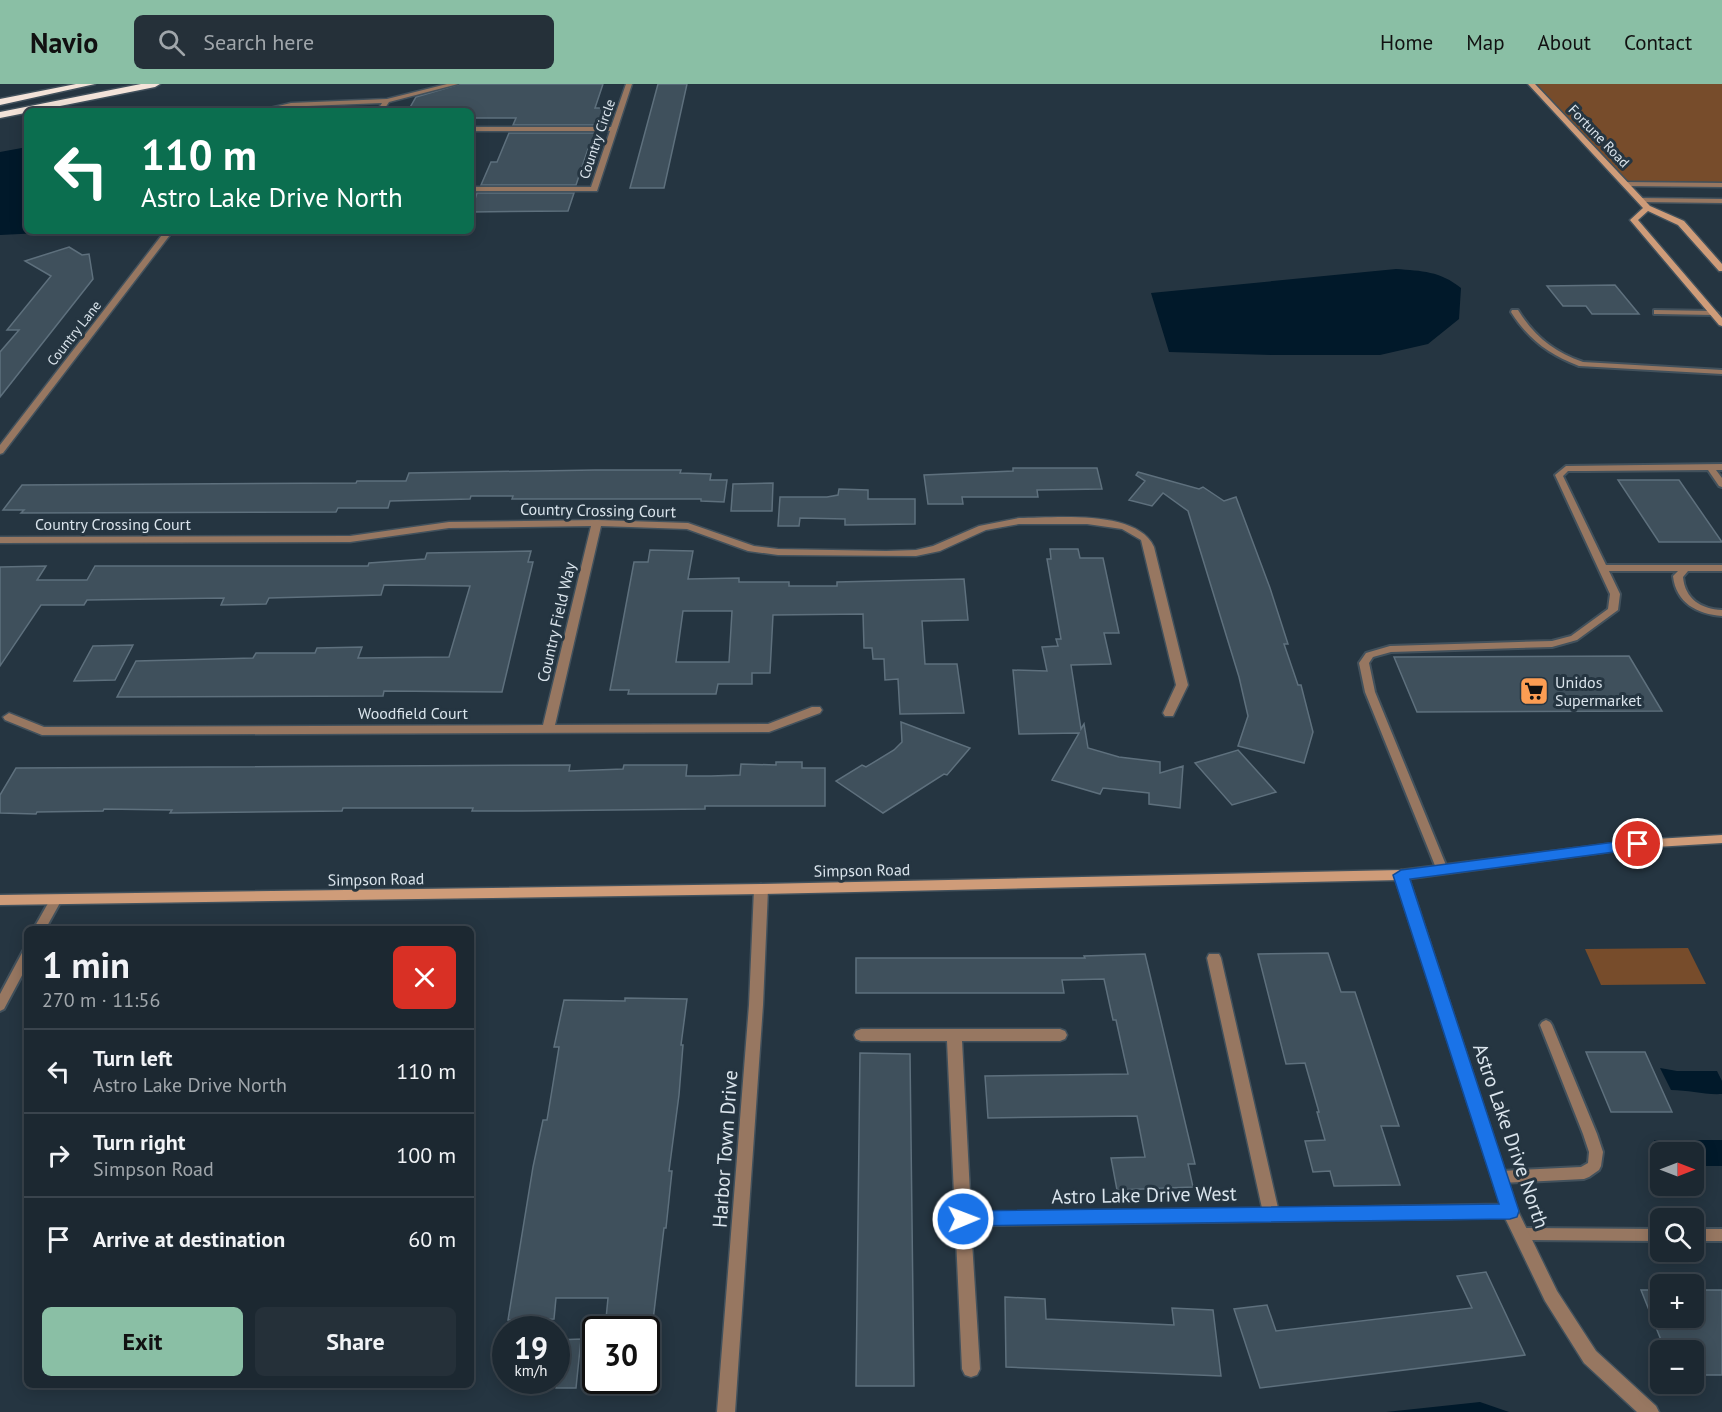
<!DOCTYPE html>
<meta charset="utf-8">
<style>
body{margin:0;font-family:"PT Sans",sans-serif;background:#253039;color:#f1f3f6;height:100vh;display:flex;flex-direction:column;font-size:22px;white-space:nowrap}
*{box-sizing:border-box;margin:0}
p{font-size:20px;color:#a0a6ab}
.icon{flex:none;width:33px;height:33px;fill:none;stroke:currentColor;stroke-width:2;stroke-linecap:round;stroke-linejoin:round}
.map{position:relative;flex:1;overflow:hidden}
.details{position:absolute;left:24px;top:842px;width:450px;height:462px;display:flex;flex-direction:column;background:#1c2831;border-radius:9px;box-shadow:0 3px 15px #0003,0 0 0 2px #3a444d}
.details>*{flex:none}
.hud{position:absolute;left:24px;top:24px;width:450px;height:126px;border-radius:9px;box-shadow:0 3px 15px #0003,0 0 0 2px #3a444d;background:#0b6e4f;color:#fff;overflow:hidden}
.needle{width:39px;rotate:90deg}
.fabs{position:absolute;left:1650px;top:1058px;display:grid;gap:12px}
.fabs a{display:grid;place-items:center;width:54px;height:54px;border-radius:9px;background:#1c2831;box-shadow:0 3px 15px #0003,0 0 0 2px #3a444d;font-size:30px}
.speed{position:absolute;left:492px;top:1232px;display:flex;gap:12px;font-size:30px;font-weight:700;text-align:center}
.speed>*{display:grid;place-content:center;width:78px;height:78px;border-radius:50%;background:#1c2831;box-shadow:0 3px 15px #0003,0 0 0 2px #3a444d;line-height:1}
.speed small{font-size:15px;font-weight:400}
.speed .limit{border:3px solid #111;border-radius:9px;background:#fff;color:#111}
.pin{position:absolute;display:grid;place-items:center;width:51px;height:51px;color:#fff;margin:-26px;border:3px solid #fff;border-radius:50%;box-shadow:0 2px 6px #0007}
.me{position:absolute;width:66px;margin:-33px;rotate:89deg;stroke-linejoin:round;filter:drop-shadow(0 0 4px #0008)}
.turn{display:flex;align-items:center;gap:21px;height:126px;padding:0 18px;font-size:27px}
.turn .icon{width:78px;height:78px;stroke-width:2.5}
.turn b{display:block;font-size:42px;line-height:51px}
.round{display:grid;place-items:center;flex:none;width:63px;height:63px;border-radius:9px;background:#253039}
.headline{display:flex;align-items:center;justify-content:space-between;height:102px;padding:0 18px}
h1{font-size:36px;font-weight:700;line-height:45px}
.primary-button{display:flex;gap:12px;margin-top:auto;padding:12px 18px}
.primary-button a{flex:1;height:69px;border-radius:9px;background:#8abfa5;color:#111;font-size:24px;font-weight:700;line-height:69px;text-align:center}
.primary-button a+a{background:#253039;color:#f1f3f6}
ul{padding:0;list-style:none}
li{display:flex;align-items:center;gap:18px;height:84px;padding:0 18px;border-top:2px solid #3a444d}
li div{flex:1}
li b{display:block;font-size:22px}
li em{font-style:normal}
header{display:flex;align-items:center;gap:36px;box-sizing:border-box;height:84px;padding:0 30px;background:#8abfa5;color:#111}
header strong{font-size:28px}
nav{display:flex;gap:33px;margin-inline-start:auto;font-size:21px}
.search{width:420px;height:54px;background:#253039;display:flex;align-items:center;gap:15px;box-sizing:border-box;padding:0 21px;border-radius:9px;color:#a0a6ab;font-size:22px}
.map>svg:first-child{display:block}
.green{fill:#774c2b}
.water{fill:#01192a}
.building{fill:#3f505c;stroke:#5e707d;stroke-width:1.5;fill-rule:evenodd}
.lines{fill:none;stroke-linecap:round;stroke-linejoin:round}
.service-casing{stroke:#42515c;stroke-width:4}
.minor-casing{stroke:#42515c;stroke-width:3}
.tertiary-casing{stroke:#42515c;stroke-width:3}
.secondary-casing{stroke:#42515c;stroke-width:3}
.motorway-casing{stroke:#42515c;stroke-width:3}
.service{fill:#977761;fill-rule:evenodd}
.minor{fill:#977761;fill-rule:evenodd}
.tertiary{fill:#977761;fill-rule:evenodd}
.secondary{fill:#cf9c79;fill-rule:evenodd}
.motorway{fill:#f3e3d9;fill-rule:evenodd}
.route{fill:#1a73e8;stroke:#114b97;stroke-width:1.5}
.labels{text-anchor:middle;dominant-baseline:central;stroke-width:6;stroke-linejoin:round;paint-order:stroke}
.far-street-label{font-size:14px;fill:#dae4ec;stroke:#253541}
.street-label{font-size:16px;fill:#dae4ec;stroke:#253541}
.poi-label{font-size:16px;fill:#dae4ec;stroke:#253541;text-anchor:start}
.near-street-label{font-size:20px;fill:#dae4ec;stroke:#253541}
</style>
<header>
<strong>Navio</strong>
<div class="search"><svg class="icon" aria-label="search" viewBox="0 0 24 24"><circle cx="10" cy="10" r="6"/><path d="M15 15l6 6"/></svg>Search here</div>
<nav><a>Home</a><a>Map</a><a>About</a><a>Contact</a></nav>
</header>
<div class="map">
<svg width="1722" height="1328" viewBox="0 0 1722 1328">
<rect width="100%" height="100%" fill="#253541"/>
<g class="green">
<path d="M1536,0H1722V98L1623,97Z"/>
<path d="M1688,864L1706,900L1601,901L1585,865Z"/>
</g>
<g class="water">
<path d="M27,63V147H81L0,151V68Z"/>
<path d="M1396,185C1422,187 1440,187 1461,204L1459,235L1428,260L1380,271H1271L1169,268L1151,209Z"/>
<path d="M1660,984L1677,987H1717L1722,997V1010C1704,1011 1689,1006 1671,1006Z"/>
<path d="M1654,1056H1722V1082H1694V1068H1660V1070Z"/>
<path d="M1480,1318L1509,1328H1386Z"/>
</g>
<g class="building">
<path d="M460,0H603L595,24H607L601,41H513L516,34H471V27H408L416,13Z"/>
<path d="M658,0H687L664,104H630Z"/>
<path d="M509,49H598L593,65H588L576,101H481L491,78H497Z"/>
<path d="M477,109H574L568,127L471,128Z"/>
<path d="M69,163L82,171L89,170L93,195L0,313V268L19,246H7L51,192L25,177Z"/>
<path d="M1615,201L1639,230H1592L1586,222H1563L1547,202Z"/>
<path d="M1013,384H1097L1102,405L1037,406L1038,413H962L963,420H928L924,391L1013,387Z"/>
<path d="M595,386H681L680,389L711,390L710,396H727L724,418L701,417V415H512L513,412H471L470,415L390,417L388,424H338L336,428L21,429L24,426H3L22,401L356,399L357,397H406L409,389Z"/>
<path d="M1138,388L1199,405L1203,403L1224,417L1236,413L1270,504L1288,560H1284L1298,601H1301L1313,648L1304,679L1238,662L1248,632L1239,593L1188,427L1163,409L1152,422L1129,416L1145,397L1136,391Z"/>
<path d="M1618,396H1679L1722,458H1659Z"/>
<path d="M773,399L772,427H731L733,400Z"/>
<path d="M839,405L868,406V415H915V440L845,441V435L800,434L799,442H778L780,413H827L838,411Z"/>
<path d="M1050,465H1078L1080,474H1103L1119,549H1104L1111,580L1071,581L1081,645L1084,640L1088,664L1119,673L1160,678V689L1183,682L1180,724L1149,720V709L1103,704L1100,710L1052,696L1079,649L1019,650L1013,586L1047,587L1042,563L1058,562L1056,555H1061L1047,475H1051Z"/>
<path d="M650,466L693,467L688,495L739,494V498H789V502H837V498L964,495L968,536L922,537L925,580H957L964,629L900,630L898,595L885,596L884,575H873L872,564H864L863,530L773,531L770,589H752V600H718L716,610H628L629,606H610L634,478H648ZM683,527H732L729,578H676Z"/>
<path d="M531,467L528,478H533L502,608L384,607L383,612L117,613L136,577L253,574L256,569H315L317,564L362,563L358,574L449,573L470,502L384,501L381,511L269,514L266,520L221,521L224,514L87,516L84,521H41L0,582V483L46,482L37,496H87L95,482H368L369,479L425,475L427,469Z"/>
<path d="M133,561L115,596L74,597L93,562Z"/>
<path d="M1629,572L1662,627L1417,628L1394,573Z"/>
<path d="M901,638L970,664L947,691L944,690L883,729L836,697L862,681L866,683L894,666L902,658Z"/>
<path d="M1238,666L1276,708L1232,721L1195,679Z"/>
<path d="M776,678H802V684H825V722H705V725L522,727H472L473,724H343L342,727L170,729L172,726L104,725L103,727L37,728L36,730L0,729V711L16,684L570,681L569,687L623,685L624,681H687L686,692H711L740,691L741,680L776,681Z"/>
<path d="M1328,869L1341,908H1355L1399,1042H1381L1400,1101L1334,1102L1330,1087L1313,1088L1305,1057L1325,1056L1317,1028H1319L1305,979L1286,980L1258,870Z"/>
<path d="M1145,870L1195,1080H1188L1193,1103L1117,1106L1111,1074L1145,1073L1137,1032L988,1034L985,992L1128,990L1116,936H1113L1104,895L1062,896L1064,909H856V874H1085L1084,872Z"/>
<path d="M625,914L687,915L681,961H683L679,1011L669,1087H672L666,1144H664L652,1245H605L608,1214H556L554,1235L508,1236L533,1083L543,1036H547L559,963H554L564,916L625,917Z"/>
<path d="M1586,968H1645L1672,1028H1611Z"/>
<path d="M860,969L910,970L914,1302H856Z"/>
<path d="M1486,1188L1525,1271L1260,1304L1234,1225L1267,1221L1276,1247L1472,1224L1457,1192Z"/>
<path d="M1641,1206H1660V1233H1694V1206H1722V1291H1694V1266H1665Z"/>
<path d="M1005,1213L1045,1215L1046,1235L1174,1241L1172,1224L1213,1226L1221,1292L1006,1283Z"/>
<path d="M581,1255L576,1304H556V1256Z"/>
</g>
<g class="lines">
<g class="service-casing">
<g id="service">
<path d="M1512,226H1518C1534,252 1554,268 1583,278L1722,286V290L1579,282C1549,271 1528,255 1511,228Z"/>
<path d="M1654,226L1714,227L1718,229L1714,231L1657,230H1654Z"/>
<path d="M1722,380V386H1716L1722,394V403L1719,402L1708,386L1587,387H1568L1563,392L1606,481H1722V487H1688L1683,493C1685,515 1701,525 1722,526V532C1697,530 1676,519 1673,492L1678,487H1609L1620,510L1618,526L1577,556L1552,563L1391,568L1373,573L1369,579L1375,608L1448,786L1446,789H1438L1365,608L1359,579L1366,569L1390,562L1552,557L1571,552L1608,525L1610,510L1555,391L1566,382Z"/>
<path d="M55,813L59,814L61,817L46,844H34L51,814Z"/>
<path d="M27,866V882L4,925L0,927V910L23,867Z"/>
<path d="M1546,936L1550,938L1552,941L1597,1050L1603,1068L1601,1082L1599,1086L1589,1093L1584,1095L1501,1099L1496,1097L1494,1093L1496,1089L1501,1087L1581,1083L1588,1079L1589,1068L1583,1050L1540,941L1542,938Z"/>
<path d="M1521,1144L1660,1145V1157L1521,1156L1516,1154L1514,1150L1516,1146Z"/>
<rect x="1694" y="1145" width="28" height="12"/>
</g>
</g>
<g class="minor-casing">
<g id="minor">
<path d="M447,0H458L389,18L383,27H377L382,19L307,22L257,27L291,19L387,15Z"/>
<path d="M626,0H632L597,107H471V103H591L610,47H471V43H611Z"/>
<path d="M165,147H173L3,369L0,370V361Z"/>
<path d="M1019,434C1055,434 1137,425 1154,463L1188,601L1173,632H1165L1163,629L1176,601L1141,456L1122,445L1087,440H1019L986,446L940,467L916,472L778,471L748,467L687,445L601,442L555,641L768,640L812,623H820L822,626L820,629L769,648L42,651L5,636L3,633L9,629L44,643L543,641L591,442L449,444L350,458L0,459V453L350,452L449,438L597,436L688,439L754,462L778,465L886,467L916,466L933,462L979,442Z"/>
<path d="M1401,786L1406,788L1408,791L1518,1127L1557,1207L1596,1267L1656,1322L1659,1328H1637L1584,1279L1545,1217L1505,1134L971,1142L980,1285L977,1291L971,1293L965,1291L962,1285L947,957H861L856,955L854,951L856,947L861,945H1060L1065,947L1067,951L1065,955L1060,957H962L971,1128L1262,1124L1207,874L1209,870H1219L1221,874L1278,1124L1500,1120L1394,791L1396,788Z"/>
<path d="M761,800L766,802L768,805L763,921L735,1328H717L749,921L754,805L756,802Z"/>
</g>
</g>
<g class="tertiary-casing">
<g id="tertiary">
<path d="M1624,98L1722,99V103L1627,102L1623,100Z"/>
<path d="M1638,114L1722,115V119L1641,118H1638Z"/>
</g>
</g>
<g class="secondary-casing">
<g id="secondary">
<path d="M1528,0H1535L1650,122L1684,137L1722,180V187H1719L1678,141L1648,127L1638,136L1722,234V242L1719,241L1630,136L1643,124Z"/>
<path d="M1722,751V759L1639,764L1401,796L761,810L0,821V811L761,800L1401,786L1639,756Z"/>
</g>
</g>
<g class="motorway-casing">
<g id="motorway">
<path d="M76,0H95L0,21V15Z"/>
<path d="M141,0H160L155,3L0,34V28Z"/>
</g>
</g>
<use href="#service" class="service"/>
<use href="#minor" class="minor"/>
<use href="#tertiary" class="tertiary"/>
<use href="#secondary" class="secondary"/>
<use href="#motorway" class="motorway"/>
</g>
<path class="route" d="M1638,755L1646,760L1644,764L1410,795L1519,1127L1517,1133L1510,1135L963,1142L957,1140L954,1135L957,1129L963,1127L1499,1120L1393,791L1401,786Z"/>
<defs>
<g id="supermarket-square" transform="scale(1.5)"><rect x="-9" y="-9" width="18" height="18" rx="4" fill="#fc9d53" stroke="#253541"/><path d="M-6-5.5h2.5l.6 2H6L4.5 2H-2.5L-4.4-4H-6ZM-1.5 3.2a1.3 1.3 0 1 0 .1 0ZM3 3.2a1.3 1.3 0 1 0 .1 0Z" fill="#111"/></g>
</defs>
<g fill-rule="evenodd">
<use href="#supermarket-square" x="1534" y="607"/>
</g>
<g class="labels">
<g class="far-street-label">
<text transform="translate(1599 52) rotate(46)">Fortune Road</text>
<text transform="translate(597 55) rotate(-71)">Country Circle</text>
<text transform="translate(74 249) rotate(-52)">Country Lane</text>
</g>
<g class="street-label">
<text transform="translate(598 426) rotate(1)">Country Crossing Court</text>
<text x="113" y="440">Country Crossing Court</text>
<text transform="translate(556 538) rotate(-77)">Country Field Way</text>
<text x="413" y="629">Woodfield Court</text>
<text transform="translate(862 786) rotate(-1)">Simpson Road</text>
<text transform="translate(376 795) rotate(-1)">Simpson Road</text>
</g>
<g class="poi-label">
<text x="1555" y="598">Unidos<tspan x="1555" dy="18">Supermarket</tspan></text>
</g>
<g class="near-street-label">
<text transform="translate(1511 1052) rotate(71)">Astro Lake Drive North</text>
<text transform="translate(725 1065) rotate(-86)">Harbor Town Drive</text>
<text transform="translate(1144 1111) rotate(-1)">Astro Lake Drive West</text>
</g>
</g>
</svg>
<div class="fabs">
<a><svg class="needle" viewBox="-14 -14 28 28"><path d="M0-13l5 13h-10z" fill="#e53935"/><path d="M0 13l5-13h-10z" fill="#a0a6ab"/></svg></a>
<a><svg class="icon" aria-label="search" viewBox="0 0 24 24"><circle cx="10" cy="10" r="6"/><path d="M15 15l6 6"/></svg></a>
<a>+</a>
<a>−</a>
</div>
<div class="speed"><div>19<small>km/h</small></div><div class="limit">30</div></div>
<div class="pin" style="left:1638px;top:760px;background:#d93025"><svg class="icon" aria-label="arrive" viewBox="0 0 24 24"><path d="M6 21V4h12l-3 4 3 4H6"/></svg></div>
<svg class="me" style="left:963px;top:1135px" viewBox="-20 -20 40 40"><circle r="17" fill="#1a73e8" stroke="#fff" stroke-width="3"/><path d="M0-11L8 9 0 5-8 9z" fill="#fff"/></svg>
<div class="hud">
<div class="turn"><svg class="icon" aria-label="left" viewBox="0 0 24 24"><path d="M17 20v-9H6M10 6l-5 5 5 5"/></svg><div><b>110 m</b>Astro Lake Drive North</div></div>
</div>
<section class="details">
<div class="headline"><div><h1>1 min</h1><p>270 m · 11:56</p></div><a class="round" style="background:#d93025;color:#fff"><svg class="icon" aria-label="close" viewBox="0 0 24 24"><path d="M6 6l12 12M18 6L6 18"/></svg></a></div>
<ul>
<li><svg class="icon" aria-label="left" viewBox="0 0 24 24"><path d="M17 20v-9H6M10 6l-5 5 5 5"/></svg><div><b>Turn left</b><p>Astro Lake Drive North</p></div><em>110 m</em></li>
<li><svg class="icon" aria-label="right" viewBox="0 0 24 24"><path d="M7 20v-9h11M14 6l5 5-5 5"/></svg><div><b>Turn right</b><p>Simpson Road</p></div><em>100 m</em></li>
<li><svg class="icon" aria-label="arrive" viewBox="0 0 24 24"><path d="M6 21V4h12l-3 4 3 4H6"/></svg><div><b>Arrive at destination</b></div><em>60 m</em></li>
</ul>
<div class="primary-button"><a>Exit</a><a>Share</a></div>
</section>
</div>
